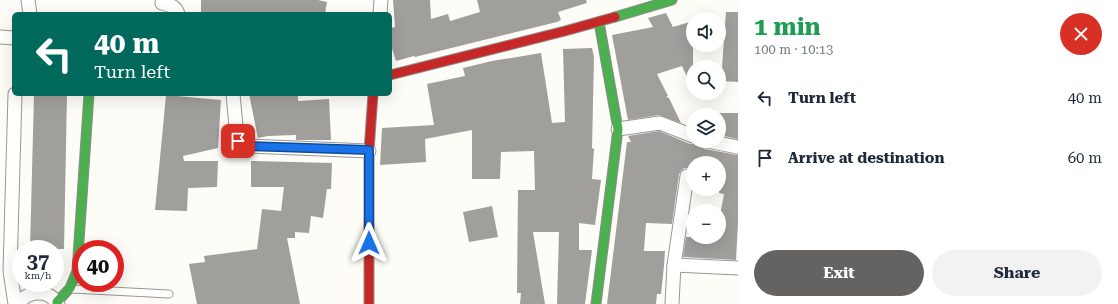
<!DOCTYPE html>
<meta charset="utf-8">
<style>
body{margin:0;font-family:"Roboto Serif",serif;background:#f2f2f3;color:#1f2937;height:100vh;display:flex;flex-direction:column;font-size:15px;white-space:nowrap}
*{box-sizing:border-box;margin:0}
p{font-size:13px;color:#747a83}
.icon{flex:none;width:22px;height:22px;fill:none;stroke:currentColor;stroke-width:2;stroke-linecap:round;stroke-linejoin:round}
.map{position:relative;flex:1;overflow:hidden}
.side{display:flex;flex-direction:column;background:#fff;width:380px}
.side>*{flex:none}
.guide{position:absolute;left:12px;top:12px;width:380px;height:84px;border-radius:6px;box-shadow:0 4px 16px #0002;background:#00695c;color:#fff;overflow:hidden}
.fabs{position:absolute;left:686px;top:12px;display:grid;gap:8px}
.fabs a{display:grid;place-items:center;width:40px;height:40px;border-radius:50%;background:#fff;box-shadow:0 4px 16px #0002;font-size:20px}
.speed{position:absolute;left:12px;top:240px;display:flex;gap:8px;font-size:20px;font-weight:700;text-align:center}
.speed>*{display:grid;place-content:center;width:52px;height:52px;border-radius:50%;background:#fff;box-shadow:0 4px 16px #0002;line-height:1}
.speed small{font-size:10px;font-weight:400}
.speed .limit{border:6px solid #d22;background:#fff;color:#111}
.pin{position:absolute;display:grid;place-items:center;width:34px;height:34px;color:#fff;margin:-17px;border-radius:8px;box-shadow:0 2px 6px #0006}
.me{position:absolute;width:44px;margin:-22px;rotate:0deg;stroke-linejoin:round;filter:drop-shadow(0 0 3px #0008)}
.turn{display:flex;align-items:center;gap:14px;height:84px;padding:0 16px;font-size:18px}
.turn .icon{width:52px;height:52px;stroke-width:2.5}
.turn b{display:block;font-size:28px;line-height:34px}
.round{display:grid;place-items:center;flex:none;width:42px;height:42px;border-radius:21px;background:#f2f2f3}
.overview{display:flex;align-items:center;justify-content:space-between;height:68px;padding:0 16px}
h1{font-size:24px;font-weight:700;line-height:30px;color:#1e9e55}
.action{display:flex;gap:8px;margin-top:auto;padding:8px 16px}
.action a{flex:1;height:46px;border-radius:24px;background:#646362;color:#fff;font-size:16px;font-weight:700;line-height:46px;text-align:center}
.action a+a{background:#f2f2f3;color:#1f2937}
ul{padding:0;list-style:none}
li{display:flex;align-items:center;gap:12px;height:60px;padding:0 16px}
li div{flex:1}
li b{display:block;font-size:15px}
li em{font-style:normal}
main{display:flex;flex:1;min-height:0}
.map>svg:first-child{display:block}
.building{fill:#a19f9c}
.lines{fill:none;stroke-linecap:round;stroke-linejoin:round}
.lane-casing{stroke:#979795;stroke-width:9}
.street-casing{stroke:#979795;stroke-width:15}
.fast-casing{stroke:#8e8d8b;stroke-width:11}
.jam-casing{stroke:#8e8d8b;stroke-width:11}
.lane{stroke:#fffffe;stroke-width:7}
.street{stroke:#fffffe;stroke-width:13}
.fast{stroke:#4caf50;stroke-width:9}
.jam{stroke:#c62828;stroke-width:9}
.route-casing{stroke:#114b97;stroke-width:10}
.route{stroke:#1a73e8;stroke-width:7}
</style>
<main>
<div class="map">
<svg width="738" height="304" viewBox="0 0 738 304">
<rect width="100%" height="100%" fill="#fdfcf7"/>
<g class="building">
<path d="M201,0H318L327,2L325,14H201Z"/>
<path d="M393,0H430L431,19L448,14L450,21L480,12L477,0H586L587,3L558,12L561,20L557,22L415,57L414,56L396,61L390,42V28L395,27Z"/>
<path d="M726,12H738V82L721,81Z"/>
<path d="M666,13L673,27L693,21V90L682,66L657,74L668,96L666,97L669,98L681,123L659,115L628,120L612,35L653,27L648,18Z"/>
<path d="M592,48L594,57L592,148L594,149L592,179L601,180L595,225L579,223V250H592L585,304H557L559,232H533L545,304H520L521,293H517L518,190H535L534,151L501,152L500,179H472V130L425,139L426,162L380,165L382,128L434,125L427,84L465,76L463,68L492,61L541,53L552,123L565,122L563,49Z"/>
<path d="M34,94H67L64,249H30Z"/>
<path d="M249,94H298V101L329,99L331,140H296V135L268,136L258,138Z"/>
<path d="M166,95L221,100L218,148L183,156L184,161H218L217,187L188,188L187,211L155,210Z"/>
<path d="M719,113H738V139L719,135Z"/>
<path d="M659,131L690,144H695L699,141L702,147L705,149L738,155V223L736,260L683,257L686,237H719V220L724,194L719,193V163H693V171L689,168H684L681,171L679,174L672,224L646,223L644,251H665L664,266L661,294H657L656,304H607L627,142H631L628,136Z"/>
<path d="M251,161L332,163L331,189H327L323,218L311,216L309,233L295,232V238H287L300,304H197L189,264L205,262L204,256L257,249L262,209L281,211L284,187H251Z"/>
<path d="M492,206L498,237L469,242L463,212Z"/>
</g>
<g class="lines">
<g class="lane-casing">
<path id="lane" d="M72,289L169,294"/>
</g>
<g class="street-casing">
<g id="street">
<path d="M28,0L30,14"/>
<path d="M162,3C169,5 176,6 178,14"/>
<path d="M380,14L381,0"/>
<path d="M0,37L14,38"/>
<path d="M15,94L10,271L15,304"/>
<path d="M233,94L237,137C239,143 241,144 247,146L369,151"/>
<path d="M618,129L660,123L693,136"/>
<path d="M707,141L738,147"/>
<path d="M674,265L738,268"/>
<path d="M18,304C28,290 48,289 58,304"/>
<path d="M672,304L674,265L687,176"/>
</g>
</g>
<g class="fast-casing">
<g id="fast">
<path d="M615,17L672,0"/>
<path d="M57,302L70,288L77,271L89,94"/>
<path d="M596,304L618,129L599,22"/>
</g>
</g>
<g class="jam-casing">
<g id="jam">
<path d="M390,75L565,31L615,17"/>
<path d="M369,304V151L373,94"/>
</g>
</g>
<use href="#lane" class="lane"/>
<use href="#street" class="street"/>
<use href="#fast" class="fast"/>
<use href="#jam" class="jam"/>
</g>
<g class="lines">
<g class="route-casing">
<path id="route" d="M238,141L240,143L246,146L369,150V243"/>
</g>
<use href="#route" class="route"/>
</g>
</svg>
<div class="fabs">
<a><svg class="icon" aria-label="sound" viewBox="0 0 24 24"><path d="M4 9h4l5-4v14l-5-4H4zM17 9q2 3 0 6"/></svg></a>
<a><svg class="icon" aria-label="search" viewBox="0 0 24 24"><circle cx="10" cy="10" r="6"/><path d="M15 15l6 6"/></svg></a>
<a><svg class="icon" aria-label="layers" viewBox="0 0 24 24"><path d="M12 4l9 5-9 5-9-5zM3 14l9 5 9-5"/></svg></a>
<a>+</a>
<a>−</a>
</div>
<div class="speed"><div>37<small>km/h</small></div><div class="limit">40</div></div>
<div class="pin" style="left:238px;top:141px;background:#d93025"><svg class="icon" aria-label="arrive" viewBox="0 0 24 24"><path d="M6 21V4h12l-3 4 3 4H6"/></svg></div>
<svg class="me" style="left:369px;top:243px" viewBox="-20 -20 40 40"><path d="M0-17L14 15 0 8-14 15z" fill="#1a73e8" stroke="#fff" stroke-width="4"/></svg>
<div class="guide">
<div class="turn"><svg class="icon" aria-label="left" viewBox="0 0 24 24"><path d="M17 20v-9H6M10 6l-5 5 5 5"/></svg><div><b>40 m</b>Turn left</div></div>
</div>
</div>
<section class="side">
<div class="overview"><div><h1>1 min</h1><p>100 m · 10:13</p></div><a class="round" style="background:#d93025;color:#fff"><svg class="icon" aria-label="close" viewBox="0 0 24 24"><path d="M6 6l12 12M18 6L6 18"/></svg></a></div>
<ul>
<li><svg class="icon" aria-label="left" viewBox="0 0 24 24"><path d="M17 20v-9H6M10 6l-5 5 5 5"/></svg><div><b>Turn left</b></div><em>40 m</em></li>
<li><svg class="icon" aria-label="arrive" viewBox="0 0 24 24"><path d="M6 21V4h12l-3 4 3 4H6"/></svg><div><b>Arrive at destination</b></div><em>60 m</em></li>
</ul>
<div class="action"><a>Exit</a><a>Share</a></div>
</section>
</main>
